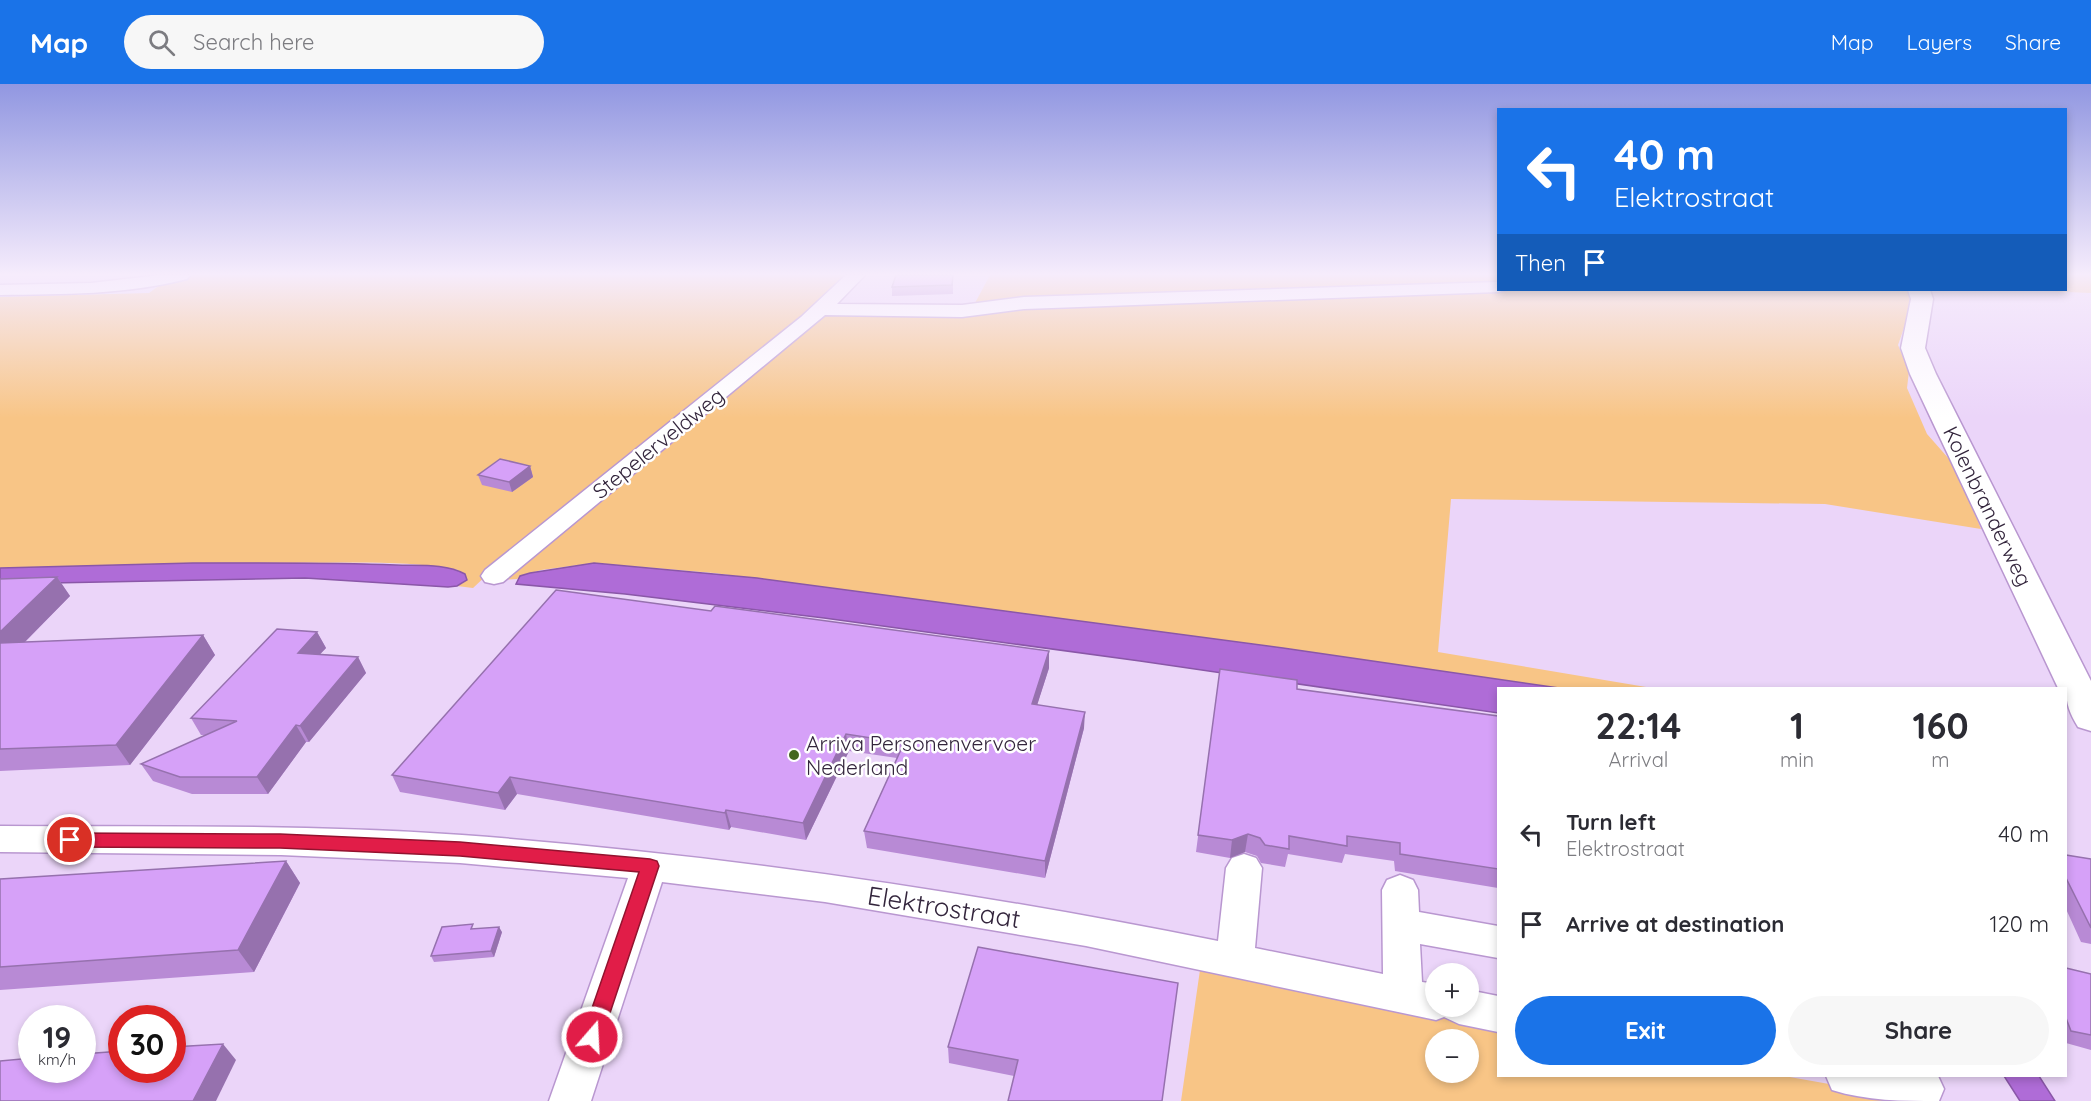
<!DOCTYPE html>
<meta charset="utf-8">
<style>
body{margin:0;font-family:Quicksand,sans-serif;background:#f7f7f7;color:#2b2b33;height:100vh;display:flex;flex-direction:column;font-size:22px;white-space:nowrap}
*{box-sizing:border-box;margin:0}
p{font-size:20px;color:#7c7c81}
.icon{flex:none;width:33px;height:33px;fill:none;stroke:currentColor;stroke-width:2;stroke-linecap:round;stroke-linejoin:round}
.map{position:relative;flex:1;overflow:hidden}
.details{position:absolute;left:1497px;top:603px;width:570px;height:390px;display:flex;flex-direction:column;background:#fff;border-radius:0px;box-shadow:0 3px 9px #0003}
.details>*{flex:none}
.guide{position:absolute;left:1497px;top:24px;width:570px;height:183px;border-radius:0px;box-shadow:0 3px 9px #0003;background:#1a73e8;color:#fff;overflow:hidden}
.controls{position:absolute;left:1425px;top:879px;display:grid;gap:12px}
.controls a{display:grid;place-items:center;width:54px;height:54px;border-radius:50%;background:#fff;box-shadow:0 3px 9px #0003;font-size:30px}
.speed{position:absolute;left:18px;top:921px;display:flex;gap:12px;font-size:30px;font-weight:700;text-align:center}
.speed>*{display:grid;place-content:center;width:78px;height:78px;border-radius:50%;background:#fff;box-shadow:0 3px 9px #0003;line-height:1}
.speed small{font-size:15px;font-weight:400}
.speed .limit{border:9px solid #d22;background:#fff;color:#111}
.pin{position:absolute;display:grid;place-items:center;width:51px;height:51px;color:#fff;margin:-26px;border:3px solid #fff;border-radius:50%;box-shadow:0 2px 6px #0007}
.me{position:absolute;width:66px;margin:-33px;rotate:19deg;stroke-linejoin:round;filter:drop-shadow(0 0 4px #0008)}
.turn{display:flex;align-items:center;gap:21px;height:126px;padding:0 18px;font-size:27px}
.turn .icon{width:78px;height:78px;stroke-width:2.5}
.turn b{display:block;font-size:42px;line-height:51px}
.then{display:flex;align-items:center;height:57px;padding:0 18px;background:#0003;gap:12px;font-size:22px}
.eta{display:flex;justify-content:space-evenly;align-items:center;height:102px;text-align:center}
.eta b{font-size:36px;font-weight:700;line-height:42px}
.primary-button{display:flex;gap:12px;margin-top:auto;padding:12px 18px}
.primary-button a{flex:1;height:69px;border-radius:36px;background:#1a73e8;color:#fff;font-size:24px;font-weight:700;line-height:69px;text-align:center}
.primary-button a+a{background:#f7f7f7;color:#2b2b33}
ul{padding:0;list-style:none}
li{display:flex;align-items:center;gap:18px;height:90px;padding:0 18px}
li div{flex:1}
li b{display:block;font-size:22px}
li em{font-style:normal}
header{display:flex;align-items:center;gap:36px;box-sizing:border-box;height:84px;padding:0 30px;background:#1a73e8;color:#fff}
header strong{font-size:28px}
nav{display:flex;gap:33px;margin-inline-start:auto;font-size:21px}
.search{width:420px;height:54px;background:#f7f7f7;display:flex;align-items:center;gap:15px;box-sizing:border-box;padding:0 21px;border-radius:33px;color:#7c7c81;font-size:22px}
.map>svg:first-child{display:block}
.green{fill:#f8c586;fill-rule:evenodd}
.water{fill:#af6cd7;stroke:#8a57a8;stroke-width:1.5}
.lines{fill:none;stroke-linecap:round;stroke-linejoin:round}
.minor-casing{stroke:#b997d0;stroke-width:3}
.major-casing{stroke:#b997d0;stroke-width:3}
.minor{fill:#fff;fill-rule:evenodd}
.major{fill:#fff;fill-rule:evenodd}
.wall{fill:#b88ad5}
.shaded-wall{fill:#9671ae}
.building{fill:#d6a1f8;stroke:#9671ae;stroke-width:1.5}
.route{fill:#e11d48;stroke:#92132f;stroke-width:1.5}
.poi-dot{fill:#43661e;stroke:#fff;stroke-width:2}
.labels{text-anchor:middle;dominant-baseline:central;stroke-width:5;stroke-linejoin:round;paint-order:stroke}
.street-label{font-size:21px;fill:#33253c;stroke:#fff}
.poi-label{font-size:21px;fill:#33253c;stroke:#fff;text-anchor:start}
.near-street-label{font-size:26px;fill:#33253c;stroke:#fff}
</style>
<header>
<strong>Map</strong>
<div class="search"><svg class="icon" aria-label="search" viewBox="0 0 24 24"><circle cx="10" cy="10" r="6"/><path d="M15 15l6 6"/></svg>Search here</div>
<nav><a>Map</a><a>Layers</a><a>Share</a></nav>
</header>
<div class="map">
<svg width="2091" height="1017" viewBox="0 0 2091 1017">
<rect width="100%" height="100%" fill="#ebd5f9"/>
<g class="green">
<path d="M192,191H847L818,220L489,489L473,504L457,502L463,499L458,486C405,476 347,479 293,479C196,479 98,482 0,484V213L149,209L160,201Z"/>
<path d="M990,191H1498V200L1030,216L982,221L975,219Z"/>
<path d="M2066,191H2091V209L2023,206H2066Z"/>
<path d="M1498,205L1909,206L1911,208L1906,238L1898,261L1909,287L1907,304L1927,350L1957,384L1981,445L1825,420L1451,415L1438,568L1652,604H1559L1283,564L714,489L594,479L541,486L521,492L517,495L498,496L822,231Z"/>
<path d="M1200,886L1498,940V992H1784L1925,1017H1181ZM1436,956H1468V988H1436Z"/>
</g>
<g class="water">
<path d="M193,479C261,479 328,478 396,481C418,482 445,479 465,490L467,496L457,502L448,503L305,494L0,500V484Z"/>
<path d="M594,479L757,494L1283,564L1559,604H1498V629L1140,577L824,534L625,510L516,500L520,492L530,489Z"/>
<path d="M2004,992H2039L2055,1017H2020Z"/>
</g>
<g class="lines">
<g class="minor-casing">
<g id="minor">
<path d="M160,191H190L187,195C125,211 64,210 0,211V201L91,199Z"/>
<path d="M846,191H865L837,220L962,221L1024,213L1498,198V206H1505L1498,208L1024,225L962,233L825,231L503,498L494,500L485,498L481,492L485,486L801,233Z"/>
<path d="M0,742C154,743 308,740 462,751C716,770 968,807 1218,857L1226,784L1232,774L1244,770L1256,774L1262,784L1255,864L1383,890L1382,806L1387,796L1400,791L1413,796L1418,806L1419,828L1498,842V874L1420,860L1422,898L1436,900V922H1468V906L1498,912V948L1459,940L1444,933L1436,936L1086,862L825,818L662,798L591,1017H549L628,794L460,779L281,771L0,768Z"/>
<path d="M1826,992H1938L1944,1005L1939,1017C1902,1017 1867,1017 1832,1006Z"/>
</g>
</g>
<g class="major-casing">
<path id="major" d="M1908,206H1930L1933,215L1925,264L1936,290L2091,597V647L2078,643C2070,630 2066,620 2066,604H2058L1910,290L1901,264L1911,215Z"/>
</g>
<use href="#minor" class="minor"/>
<use href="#major" class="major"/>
</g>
<g class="wall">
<path d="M953,191V210L892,212V203Z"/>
<path d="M530,382L533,393L512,408L482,401L478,391Z"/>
<path d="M57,493L70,512L25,558L203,551L215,571L130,681L0,687V495Z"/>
<path d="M317,548L326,564L320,570L358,573L366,589L309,658H306L268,710H192L153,697L141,680L206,651H201L191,634Z"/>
<path d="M1049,584L1037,621L1084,644L1045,794L867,764L864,747L897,674L849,667L806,756L731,743L729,746L517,710L505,726L400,708L392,691Z"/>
<path d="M1220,585L1297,605L1498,632V804L1395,787L1394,777L1345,770L1342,779L1288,770L1285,783L1261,779L1257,772L1245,768L1230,774L1196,768Z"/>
<path d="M2066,771L2091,775V860L2081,858L2066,825Z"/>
<path d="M286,777L300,799L254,888L0,906V795Z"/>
<path d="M475,844L502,848L494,873L434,878L431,872Z"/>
<path d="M2066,884L2091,890V966L2066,959Z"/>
<path d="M1178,899L1014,992L949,979L948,963Z"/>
</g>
<g class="shaded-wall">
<path d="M530,382L533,393L512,408L509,398Z"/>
<path d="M57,493L70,512L4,579L0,574V548Z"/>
<path d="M317,548L326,564L306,585L298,569Z"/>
<path d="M203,551L215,571L130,681L116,661Z"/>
<path d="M1049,567V584L1032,637V620Z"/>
<path d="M358,573L366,589L309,658L300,642Z"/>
<path d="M1085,628L1084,644L1045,794V777Z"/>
<path d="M296,641L306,658L268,710L257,693Z"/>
<path d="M846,650L849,667L806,756L803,739Z"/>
<path d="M510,693L517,710L505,726L498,709Z"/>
<path d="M726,726L731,743L729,746L725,729Z"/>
<path d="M1248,750L1245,768L1230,774L1232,756Z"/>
<path d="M286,777L300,799L254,888L238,866Z"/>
<path d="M499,843L502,848L494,873L491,867Z"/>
<path d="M223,960L236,976L216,1017H193Z"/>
</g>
<g class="building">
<path d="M896,191H953L952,201L892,203Z"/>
<path d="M500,375L530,382L509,398L478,391Z"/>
<path d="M57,493L0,548V495Z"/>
<path d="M556,506L711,527L715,522L1049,567L1032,620L1085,628L1045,777L864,747L904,659L846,650L803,739L726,726L725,729L510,693L498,709L392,691Z"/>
<path d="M277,545L317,548L298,569L358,573L300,642L296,641L257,693H180L141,680L237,637L191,634Z"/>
<path d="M203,551L116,661L0,665V559Z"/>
<path d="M1220,585L1297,596V605L1498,632V785L1400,770V759L1347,752V762L1289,752V765L1265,761L1260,754L1248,750L1232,756L1198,751Z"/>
<path d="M2066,771L2091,775V844L2066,794Z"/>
<path d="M286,777L238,866L0,883V795Z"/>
<path d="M473,840L471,845L499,843L491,867L431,872L442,843Z"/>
<path d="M978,863L1178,899L1162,1017H1008L1018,976L948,963Z"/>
<path d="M2066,884L2091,890V951L2071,947L2066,934Z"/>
<path d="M223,960L193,1017H0V977L32,974V986H82V970L122,967V986H172V963Z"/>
</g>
<linearGradient id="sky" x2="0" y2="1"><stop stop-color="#9197e1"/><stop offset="0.57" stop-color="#f6ecfc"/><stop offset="1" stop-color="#f6ecfc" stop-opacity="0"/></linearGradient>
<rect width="2091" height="334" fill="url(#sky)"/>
<path class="route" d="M70,749L280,750L460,758L650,775L657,777L659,782L602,953L599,959L592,962L585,959L582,953L639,788L460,772L280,764L70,763L64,761L62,756L64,751Z"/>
<circle class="poi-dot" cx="794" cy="671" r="6"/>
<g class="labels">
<g class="street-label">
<text transform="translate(658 359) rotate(-39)">Stepelerveldweg</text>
<text transform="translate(1988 422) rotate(64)">Kolenbranderweg</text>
</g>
<g class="poi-label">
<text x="806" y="659">Arriva Personenvervoer<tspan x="806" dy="24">Nederland</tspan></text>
</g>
<g class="near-street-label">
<text transform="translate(944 823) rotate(9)">Elektrostraat</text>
</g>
</g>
</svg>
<div class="controls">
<a>+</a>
<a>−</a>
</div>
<div class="speed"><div>19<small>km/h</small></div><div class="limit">30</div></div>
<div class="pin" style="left:70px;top:756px;background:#d93025"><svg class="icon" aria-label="arrive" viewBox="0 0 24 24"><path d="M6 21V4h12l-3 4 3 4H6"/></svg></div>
<svg class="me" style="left:592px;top:953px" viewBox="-20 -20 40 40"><circle r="17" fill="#e11d48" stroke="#fff" stroke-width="3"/><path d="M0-11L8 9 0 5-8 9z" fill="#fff"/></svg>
<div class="guide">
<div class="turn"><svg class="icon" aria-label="left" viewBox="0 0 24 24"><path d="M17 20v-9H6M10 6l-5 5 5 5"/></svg><div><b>40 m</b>Elektrostraat</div></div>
<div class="then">Then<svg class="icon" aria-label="arrive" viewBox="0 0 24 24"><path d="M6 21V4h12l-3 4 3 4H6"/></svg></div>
</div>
<section class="details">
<div class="eta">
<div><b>22:14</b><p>Arrival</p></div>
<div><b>1</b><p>min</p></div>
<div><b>160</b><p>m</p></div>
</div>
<ul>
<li><svg class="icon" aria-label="left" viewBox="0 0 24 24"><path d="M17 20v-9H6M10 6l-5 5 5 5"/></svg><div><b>Turn left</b><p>Elektrostraat</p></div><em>40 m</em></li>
<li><svg class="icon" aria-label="arrive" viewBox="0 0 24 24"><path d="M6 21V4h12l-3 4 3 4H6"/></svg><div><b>Arrive at destination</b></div><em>120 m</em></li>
</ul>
<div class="primary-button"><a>Exit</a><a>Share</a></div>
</section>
</div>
